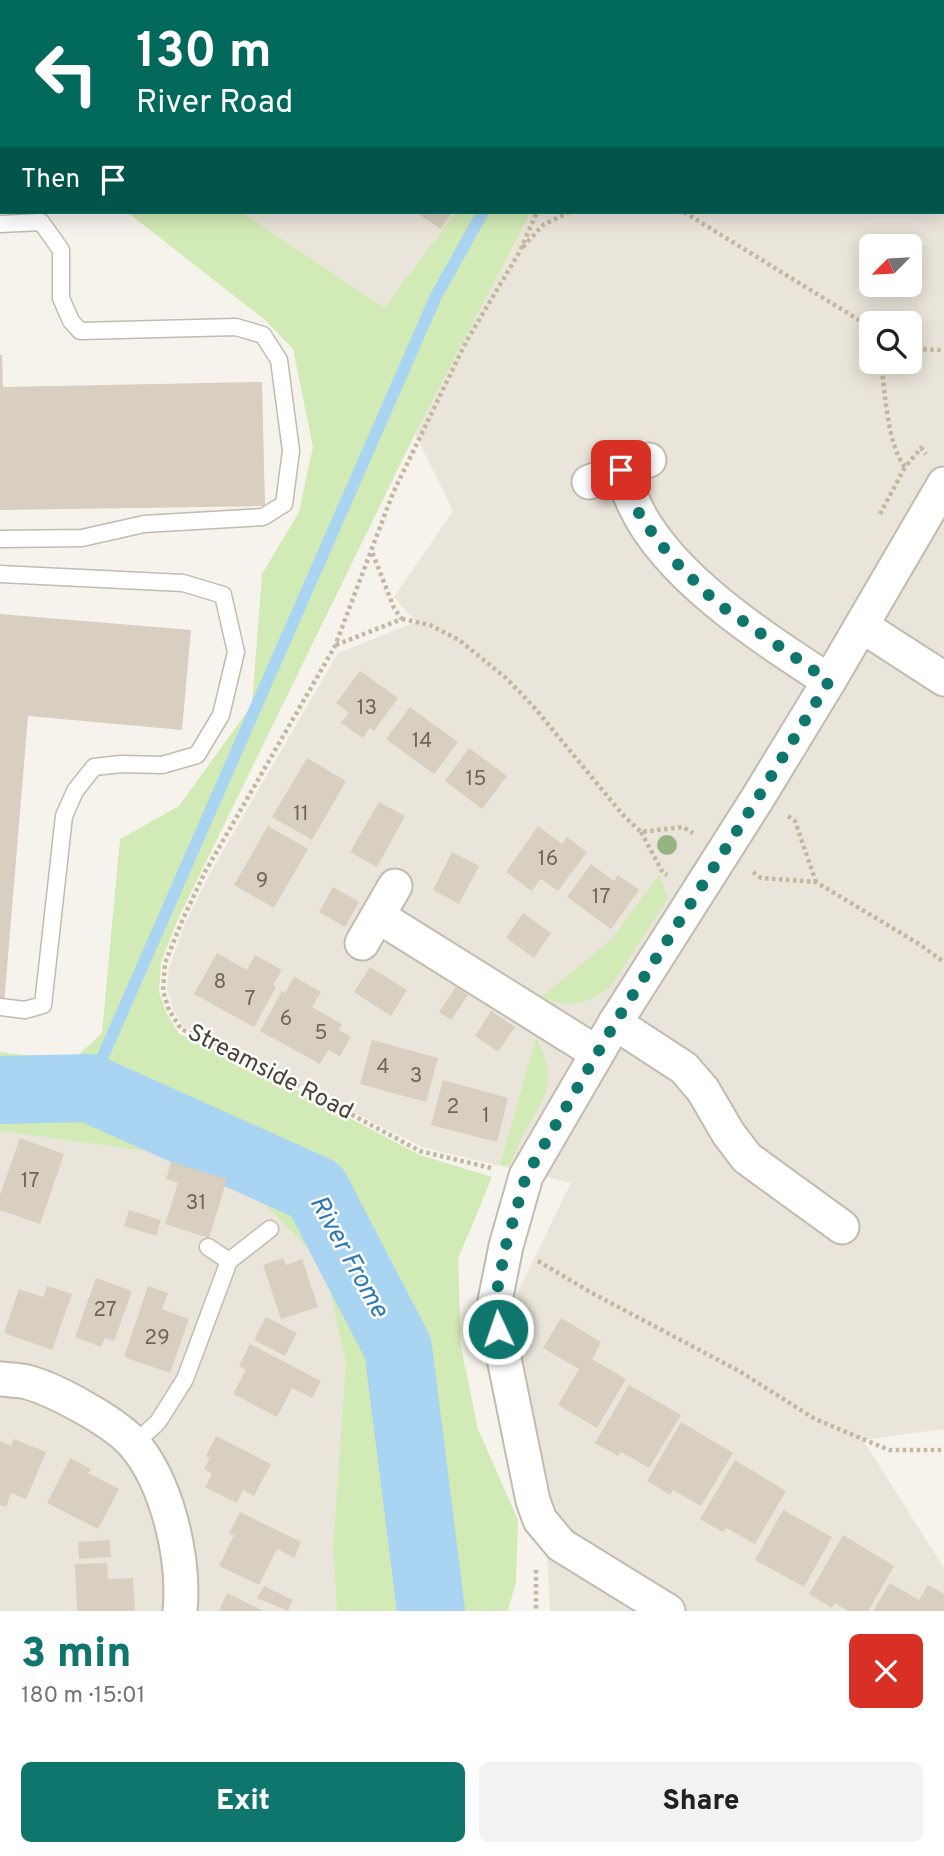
<!DOCTYPE html>
<meta charset="utf-8">
<style>
body{margin:0;font-family:Overpass,sans-serif;background:#f2f2f2;color:#202124;height:100vh;display:flex;flex-direction:column;font-size:26px;white-space:nowrap}
*{box-sizing:border-box;margin:0}
p{font-size:23px;color:#757577}
.icon{flex:none;width:38px;height:38px;fill:none;stroke:currentColor;stroke-width:2;stroke-linecap:round;stroke-linejoin:round}
.map{position:relative;height:1611px;overflow:hidden}
.details{display:flex;flex-direction:column;background:#fff;flex:1}
.details>*{flex:none}
.hud{position:absolute;left:0px;top:0px;width:945px;height:214px;box-shadow:0 4px 18px #0003;background:#00695c;color:#fff;overflow:hidden}
.needle{width:46px;rotate:246deg}
.buttons{position:absolute;left:859px;top:234px;display:grid;gap:14px}
.buttons a{display:grid;place-items:center;width:63px;height:63px;border-radius:10px;background:#fff;box-shadow:0 4px 18px #0003;font-size:35px}
.pin{position:absolute;display:grid;place-items:center;width:60px;height:60px;color:#fff;margin:-30px;border-radius:14px;box-shadow:0 4px 10px #0006}
.me{position:absolute;width:77px;margin:-38px;rotate:357deg;stroke-linejoin:round;filter:drop-shadow(0 0 5px #0008)}
.turn{display:flex;align-items:center;gap:24px;height:147px;padding:0 21px;font-size:32px}
.turn .icon{width:91px;height:91px;stroke-width:2.5}
.turn b{display:block;font-size:49px;line-height:60px}
.then{display:flex;align-items:center;height:66px;padding:0 21px;background:#0003;gap:14px;font-size:26px}
.round{display:grid;place-items:center;flex:none;width:74px;height:74px;border-radius:10px;background:#f2f2f2}
.head{display:flex;align-items:center;justify-content:space-between;height:119px;padding:0 21px}
h1{font-size:42px;font-weight:800;line-height:52px;color:#0f766e}
.cta{display:flex;gap:14px;margin-top:auto;padding:14px 21px}
.cta a{flex:1;height:80px;border-radius:10px;background:#0f766e;color:#fff;font-size:28px;font-weight:800;line-height:80px;text-align:center}
.cta a+a{background:#f2f2f2;color:#202124}
.map>svg:first-child{display:block}
.residential{fill:#eae5da;fill-rule:evenodd}
.green{fill:#d2eab5}
.lines{fill:none;stroke-linecap:round;stroke-linejoin:round}
.stream{stroke:#a9d4f2;stroke-width:12}
.river{stroke:#a9d4f2;stroke-width:68}
.building{fill:#d8cfc1}
.lane-casing{stroke:#c2bbae;stroke-width:19}
.street-casing{stroke:#c2bbae;stroke-width:37}
.path{stroke:#c4b79f;stroke-width:4.5;stroke-dasharray:3.5 3.5;stroke-linecap:butt}
.lane{stroke:#fff;stroke-width:16}
.street{stroke:#fff;stroke-width:33}
.tree{fill:#97b381}
.route{stroke:#0f766e;stroke-width:12;stroke-dasharray:0 21.6}
.labels{text-anchor:middle;dominant-baseline:central;stroke-width:5;stroke-linejoin:round;paint-order:stroke}
.number-label{font-size:21px;fill:#6e675b}
.street-label{font-size:24px;fill:#4b4439;stroke:#fff}
.water-label{font-size:26px;font-style:italic;fill:#2e7ab2;stroke:#fff}
</style>
<div class="map">
<svg width="944" height="1611" viewBox="0 0 944 1611">
<rect width="100%" height="100%" fill="#f6f3ec"/>
<g class="residential">
<path d="M0,0H944V1429L863,1440L944,1568V1611H550L543,1480L522,1356L516,1295L571,1183L422,1147L183,1026L173,1009L167,989L169,968L185,924L209,875L338,653L416,622L394,597L453,511L415,434L531,212H943V2H2V49ZM872,247H910V285H872ZM872,324H910V362H872Z"/>
<path d="M242,212H456L384,309Z"/>
<path d="M0,1131L160,1153L236,1175L324,1265L346,1363L333,1546L337,1611H0Z"/>
</g>
<g class="green">
<path d="M127,212H242L384,308L456,212H531L415,434L178,919L161,962L159,992L166,1012L179,1034L235,1058L420,1155L492,1177L458,1259L461,1347L478,1429L518,1520L516,1581L508,1611H337L333,1546L346,1363L324,1265L236,1175L160,1153L0,1131V1052L72,1061L102,1033L120,839L179,806L252,705L262,574L299,512L313,447L293,349L265,320Z"/>
<path d="M659,875L668,898L611,986C589,1004 568,1009 542,997L612,939Z"/>
<path d="M536,1038C561,1084 544,1095 523,1135C518,1145 514,1155 510,1166L500,1165Z"/>
</g>
<g class="lines">
<g class="stream">
<path d="M606,2L607,0"/>
<path d="M89,1088L436,296L483,212"/>
</g>
<path class="river" d="M0,1090L89,1088L316,1190L398,1348L431,1611"/>
</g>
<g class="building">
<path d="M415,212H452L441,229Z"/>
<path d="M0,355H2L3,387L262,382L265,506L0,510Z"/>
<path d="M0,614L191,630L182,730L28,716L4,1004H0Z"/>
<path d="M360,671L398,698L374,731L370,728L363,738L341,723L349,713L336,703Z"/>
<path d="M410,707L458,742L434,774L386,739Z"/>
<path d="M469,748L507,776L482,809L445,781Z"/>
<path d="M307,758L346,781L312,840L272,817Z"/>
<path d="M379,802L405,816L377,867L350,852Z"/>
<path d="M268,826L308,849L274,908L234,885Z"/>
<path d="M538,826L562,844L567,837L587,852L558,891L541,879L532,891L506,872Z"/>
<path d="M452,852L479,866L459,904L433,890Z"/>
<path d="M591,864L614,881L618,875L639,890L611,929L567,897Z"/>
<path d="M333,887L359,902L345,927L319,912Z"/>
<path d="M523,913L551,933L534,958L506,938Z"/>
<path d="M217,953L247,970L255,955L282,970L273,985L276,987L254,1027L194,994Z"/>
<path d="M370,967L407,990L391,1016L354,992Z"/>
<path d="M294,977L321,992L312,1007L342,1024L339,1030L351,1037L340,1056L328,1050L320,1064L260,1031L282,991L285,993Z"/>
<path d="M456,987L468,995L451,1020L439,1012Z"/>
<path d="M491,1011L515,1027L498,1052L475,1036Z"/>
<path d="M372,1040L438,1058L426,1102L360,1084Z"/>
<path d="M443,1080L508,1098L497,1142L431,1125Z"/>
<path d="M20,1138L64,1154L40,1224L0,1210V1195Z"/>
<path d="M171,1162L227,1179L209,1238L165,1224L178,1183L166,1179Z"/>
<path d="M129,1210L161,1220L156,1236L124,1226Z"/>
<path d="M283,1258L286,1265L302,1259L318,1307L281,1319L263,1265Z"/>
<path d="M96,1278L132,1291L114,1341L105,1338L101,1347L75,1337Z"/>
<path d="M47,1286L72,1294L52,1350L4,1333L19,1289L43,1297Z"/>
<path d="M148,1286L168,1293L162,1309L189,1319L170,1373L124,1357Z"/>
<path d="M266,1317L297,1333L285,1356L254,1340Z"/>
<path d="M561,1318L601,1342L592,1359L626,1379L597,1428L558,1405L579,1369L543,1348Z"/>
<path d="M250,1344L321,1381L312,1398L292,1388L277,1417L233,1394L246,1370L239,1366Z"/>
<path d="M629,1385L681,1415L649,1468L621,1452L618,1456L595,1443Z"/>
<path d="M681,1422L733,1453L701,1506L673,1490L670,1495L647,1481Z"/>
<path d="M216,1436L271,1464L254,1496L243,1490L237,1503L205,1487L212,1474L204,1469L210,1458L206,1456Z"/>
<path d="M14,1439L46,1452L26,1499L11,1493L6,1507L0,1505V1441L11,1446Z"/>
<path d="M70,1458L91,1469L88,1473L119,1489L98,1529L47,1503Z"/>
<path d="M735,1460L786,1491L755,1544L726,1528L723,1532L700,1519Z"/>
<path d="M783,1510L832,1537L804,1587L755,1560Z"/>
<path d="M240,1512L301,1542L294,1558L277,1549L259,1585L219,1566L234,1535L229,1533Z"/>
<path d="M843,1535L894,1566L868,1611H848L835,1603L832,1608L809,1594Z"/>
<path d="M110,1540L111,1557L79,1559L78,1542Z"/>
<path d="M107,1563L108,1579L133,1578L135,1611H77L75,1564Z"/>
<path d="M890,1583L919,1600L928,1585L944,1594V1611H873Z"/>
<path d="M264,1586L293,1600L288,1611L257,1598Z"/>
<path d="M227,1593L263,1611H219Z"/>
</g>
<g class="lines">
<g class="lane-casing">
<g id="lane">
<path d="M0,224L41,222L61,250V298L71,321L80,331L236,327L263,335L279,360L291,451L284,504L263,517L144,524L82,538L0,539"/>
<path d="M0,574L183,583L223,595L236,652L221,715L197,755L162,765L121,764L94,767L75,791L64,816L43,1005L25,1010L0,1007"/>
<path d="M208,1247L229,1261"/>
<path d="M134,1444L158,1422L185,1379L229,1261L270,1229"/>
</g>
</g>
<g class="street-casing">
<g id="street">
<path d="M322,0L324,2"/>
<path d="M943,135H944"/>
<path d="M621,470C625,482 629,494 635,506C669,578 763,638 829,681"/>
<path d="M589,482L649,460"/>
<path d="M862,626L944,679"/>
<path d="M378,916L597,1053"/>
<path d="M362,943L395,886"/>
<path d="M615,1023L684,1068L703,1090L728,1133L747,1158L842,1227"/>
<path d="M0,1379C9,1380 18,1380 27,1382C56,1390 113,1421 133,1443C168,1483 185,1560 180,1611"/>
<path d="M668,1611L561,1545L540,1520L533,1501L498,1329L495,1301L506,1246L526,1176L615,1023L759,796L829,681L944,484"/>
</g>
</g>
<g class="path">
<path d="M554,2L555,0"/>
<path d="M643,2L645,0"/>
<path d="M684,212L872,328"/>
<path d="M523,247L543,225L569,212"/>
<path d="M910,346L915,349L944,350"/>
<path d="M881,362C885,392 887,444 905,467L921,448L926,454"/>
<path d="M880,514L905,467"/>
<path d="M402,619L430,625L459,640L506,678L533,706L623,815L641,832L683,827L693,833"/>
<path d="M336,645L402,619L394,608L372,552"/>
<path d="M788,816L795,821L816,882"/>
<path d="M641,832L663,873L667,875"/>
<path d="M753,872L761,878L816,882L919,944L944,962"/>
<path d="M491,1168L420,1151L236,1053L181,1029L169,1010L163,991L165,963L182,921L205,872L335,646L393,493L466,342L520,251L537,212"/>
<path d="M538,1261L592,1293L739,1371L815,1419L889,1450H944"/>
<path d="M536,1570V1611"/>
</g>
<use href="#lane" class="lane"/>
<use href="#street" class="street"/>
</g>
<circle class="tree" cx="667" cy="845" r="10"/>
<g class="lines">
<path class="route" d="M498,1329L495,1301L506,1245L526,1176L615,1023L759,796L829,681L717,603L682,569L657,540L635,507L621,470"/>
</g>
<g class="labels">
<g class="number-label">
<text x="367" y="708">13</text>
<text x="422" y="741">14</text>
<text x="476" y="779">15</text>
<text x="301" y="814">11</text>
<text x="548" y="859">16</text>
<text x="262" y="881">9</text>
<text x="601" y="897">17</text>
<text x="220" y="982">8</text>
<text x="250" y="999">7</text>
<text x="286" y="1019">6</text>
<text x="321" y="1033">5</text>
<text x="383" y="1067">4</text>
<text x="416" y="1076">3</text>
<text x="453" y="1107">2</text>
<text x="486" y="1116">1</text>
<text x="30" y="1181">17</text>
<text x="196" y="1203">31</text>
<text x="105" y="1310">27</text>
<text x="157" y="1338">29</text>
</g>
<g class="street-label">
<text transform="translate(270 1073) rotate(27)">Streamside Road</text>
</g>
<g class="water-label">
<text transform="translate(348 1257) rotate(61)">River Frome</text>
</g>
</g>
</svg>
<div class="buttons">
<a><svg class="needle" viewBox="-14 -14 28 28"><path d="M0-13l5 13h-10z" fill="#e53935"/><path d="M0 13l5-13h-10z" fill="#757577"/></svg></a>
<a><svg class="icon" aria-label="search" viewBox="0 0 24 24"><circle cx="10" cy="10" r="6"/><path d="M15 15l6 6"/></svg></a>
</div>
<div class="pin" style="left:621px;top:470px;background:#d93025"><svg class="icon" aria-label="arrive" viewBox="0 0 24 24"><path d="M6 21V4h12l-3 4 3 4H6"/></svg></div>
<svg class="me" style="left:498px;top:1329px" viewBox="-20 -20 40 40"><circle r="17" fill="#0f766e" stroke="#fff" stroke-width="3"/><path d="M0-11L8 9 0 5-8 9z" fill="#fff"/></svg>
<div class="hud">
<div class="turn"><svg class="icon" aria-label="left" viewBox="0 0 24 24"><path d="M17 20v-9H6M10 6l-5 5 5 5"/></svg><div><b>130 m</b>River Road</div></div>
<div class="then">Then<svg class="icon" aria-label="arrive" viewBox="0 0 24 24"><path d="M6 21V4h12l-3 4 3 4H6"/></svg></div>
</div>
</div>
<section class="details">
<div class="head"><div><h1>3 min</h1><p>180 m · 15:01</p></div><a class="round" style="background:#d93025;color:#fff"><svg class="icon" aria-label="close" viewBox="0 0 24 24"><path d="M6 6l12 12M18 6L6 18"/></svg></a></div>
<div class="cta"><a>Exit</a><a>Share</a></div>
</section>
